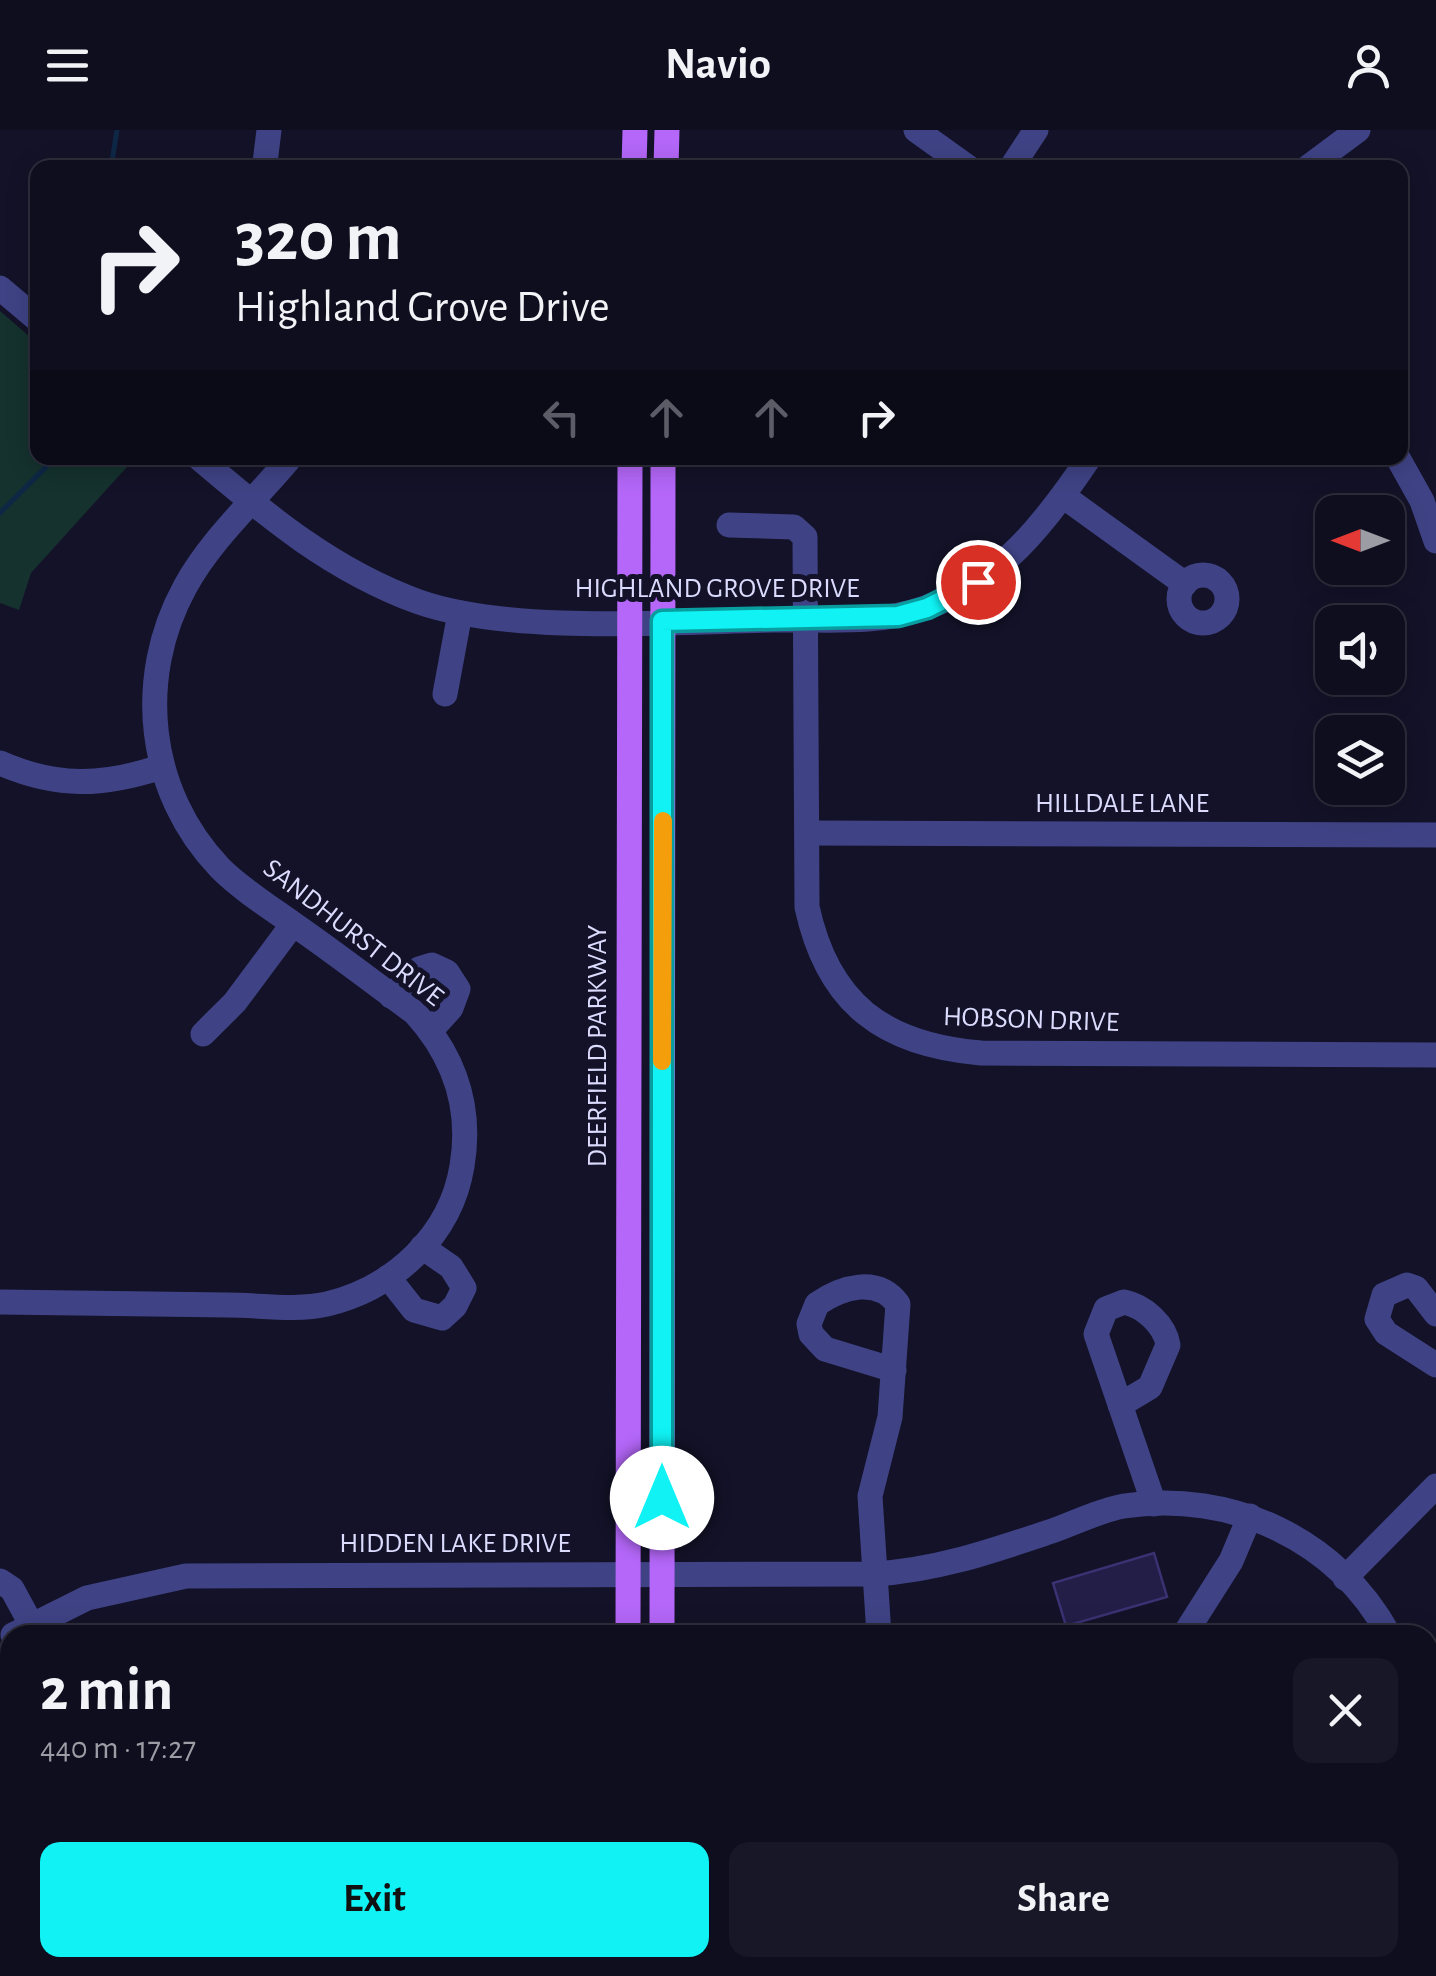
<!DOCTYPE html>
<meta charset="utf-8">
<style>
body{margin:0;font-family:"Alegreya Sans",sans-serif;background:#171727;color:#f1f3f6;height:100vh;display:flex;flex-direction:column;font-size:38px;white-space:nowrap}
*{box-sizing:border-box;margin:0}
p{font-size:32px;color:#9b9ca4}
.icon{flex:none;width:55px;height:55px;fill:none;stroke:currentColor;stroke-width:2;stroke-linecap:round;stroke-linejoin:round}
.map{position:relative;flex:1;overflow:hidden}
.side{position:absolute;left:0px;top:1495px;width:1438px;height:352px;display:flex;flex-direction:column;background:#0e0e1e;border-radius:30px 30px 0 0;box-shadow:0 5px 25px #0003,0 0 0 2px #2e2e3c}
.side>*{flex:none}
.hud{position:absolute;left:30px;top:30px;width:1378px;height:305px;border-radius:20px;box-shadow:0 5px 25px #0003,0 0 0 2px #2e2e3c;background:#0e0e1e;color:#f1f3f6;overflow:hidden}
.needle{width:65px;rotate:270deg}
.fabs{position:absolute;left:1315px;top:365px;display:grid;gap:20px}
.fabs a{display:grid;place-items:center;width:90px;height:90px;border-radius:20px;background:#0e0e1e;box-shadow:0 5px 25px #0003,0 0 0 2px #2e2e3c;font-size:50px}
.pin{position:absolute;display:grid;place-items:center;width:85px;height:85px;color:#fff;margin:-42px;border:5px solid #fff;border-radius:50%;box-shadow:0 2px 10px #0007}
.me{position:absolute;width:110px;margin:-55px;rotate:0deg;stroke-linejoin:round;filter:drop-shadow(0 0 8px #0008)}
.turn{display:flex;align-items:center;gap:35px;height:210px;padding:0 40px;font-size:45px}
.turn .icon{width:130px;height:130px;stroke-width:2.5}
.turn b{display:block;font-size:70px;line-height:85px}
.lanes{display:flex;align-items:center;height:95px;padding:0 40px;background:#0003;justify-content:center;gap:50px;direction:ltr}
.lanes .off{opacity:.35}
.round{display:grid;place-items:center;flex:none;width:105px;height:105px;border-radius:20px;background:#171727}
.headline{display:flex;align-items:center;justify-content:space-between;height:170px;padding:0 40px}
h1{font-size:60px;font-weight:700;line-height:75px}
.action{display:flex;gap:20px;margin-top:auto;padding:20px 40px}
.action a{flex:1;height:115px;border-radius:20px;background:#10f2f4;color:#111;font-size:40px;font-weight:700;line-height:115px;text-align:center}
.action a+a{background:#171727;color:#f1f3f6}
header{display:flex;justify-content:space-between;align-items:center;height:130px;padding:0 40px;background:#0e0e1e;font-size:45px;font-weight:700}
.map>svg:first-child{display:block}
.green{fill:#15322e}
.water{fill:#0d2745}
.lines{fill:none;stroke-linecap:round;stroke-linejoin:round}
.stream{stroke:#0d2745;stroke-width:5}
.building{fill:#231e48;stroke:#393273;stroke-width:2.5}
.minor{stroke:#3f4385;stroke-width:25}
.major{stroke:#b467f8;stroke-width:25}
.route-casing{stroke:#0a9d9f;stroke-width:25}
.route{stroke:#10f2f4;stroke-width:18}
.slow{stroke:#f59e0b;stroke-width:18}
.labels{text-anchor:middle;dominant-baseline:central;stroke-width:10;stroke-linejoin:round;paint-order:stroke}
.street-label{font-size:28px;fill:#dbdbfd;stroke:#131228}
</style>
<header><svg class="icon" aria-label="menu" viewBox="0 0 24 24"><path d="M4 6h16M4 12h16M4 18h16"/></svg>Navio<svg class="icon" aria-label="person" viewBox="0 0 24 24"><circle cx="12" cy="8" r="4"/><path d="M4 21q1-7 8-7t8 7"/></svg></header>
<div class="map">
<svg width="1436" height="1846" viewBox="0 0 1436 1846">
<rect width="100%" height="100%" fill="#131228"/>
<path class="green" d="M0,181L37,213L38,328H135L31,443L19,480L0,473Z"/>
<g class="water">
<path d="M10,1772V1838H54V1846H0V1775Z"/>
<path d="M970,1838H1199L1206,1846H972Z"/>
</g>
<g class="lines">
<g class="stream">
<path d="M111,38L117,0"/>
<path d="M0,383L55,328"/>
</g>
</g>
<path class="building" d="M1154,1423L1167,1467L1066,1496L1053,1453Z"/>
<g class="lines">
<g class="minor">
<path d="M916,0L969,38"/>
<path d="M265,33L269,0"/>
<path d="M1011,38L1036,0"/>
<path d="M1307,38L1358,0"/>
<path d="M0,158L38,190"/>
<path d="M199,328C267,386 333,441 419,472C511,504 674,492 774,490C824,489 877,495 925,478C1001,451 1046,392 1089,328"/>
<path d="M1398,328L1422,371L1436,411"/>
<path d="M1063,366L1185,454"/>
<path d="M729,395L794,397L805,407L807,777C828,874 884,915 981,923L1436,925"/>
<circle cx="1203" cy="469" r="24"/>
<path d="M445,564L460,483"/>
<path d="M0,633C57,658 103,656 161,637"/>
<path d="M808,703L1436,705"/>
<path d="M391,866L419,839L432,835L447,842L458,859L451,878L431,900"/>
<path d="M203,904L235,872L293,794"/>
<path d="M388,1147L414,1180L442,1188L455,1176L464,1158L451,1137L422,1117"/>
<path d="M0,1172C76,1173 152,1174 228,1175C259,1175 296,1181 327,1174C394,1158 451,1105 462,1036C472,977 455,927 415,883C374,853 334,822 292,793C268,776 241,759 220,738C147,662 135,548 185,457C211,409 256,369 290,328"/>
<path d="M1436,1184L1416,1158L1407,1155L1384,1165L1377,1189L1386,1203L1436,1235"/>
<path d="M1120,1275L1150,1257L1168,1215C1165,1195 1144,1176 1124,1172L1106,1179L1096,1204L1154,1374"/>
<path d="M1345,1448L1436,1356"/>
<path d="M0,1451L12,1459L37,1505"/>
<path d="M13,1505L87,1468L186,1446L875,1444C938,1440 992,1421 1052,1401C1075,1393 1100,1380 1124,1376C1231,1360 1337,1409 1389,1505"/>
<path d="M879,1505L870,1366L890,1287L898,1174C877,1146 842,1157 817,1174L809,1194L811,1204L825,1219L894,1240"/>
<path d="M1184,1505L1231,1431L1250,1386"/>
<path d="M1428,1587H1436"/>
<path d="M1428,1780L1436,1785"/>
<path d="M215,1838V1846"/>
<path d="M1315,1846L1321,1838"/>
</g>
<g class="major">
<path d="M634,38L635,0"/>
<path d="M666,38L667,0"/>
<path d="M628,1505L630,328"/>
<path d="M662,1505L663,328"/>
<path d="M627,1846V1838"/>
<path d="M661,1846V1838"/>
</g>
</g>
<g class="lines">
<g class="route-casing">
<path id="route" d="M662,1368V491L898,486L927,478L978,452"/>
</g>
<use href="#route" class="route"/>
<path class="slow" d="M662,931L663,691"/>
</g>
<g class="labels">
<g class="street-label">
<text x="717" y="459">HIGHLAND GROVE DRIVE</text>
<text x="1122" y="674">HILLDALE LANE</text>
<text transform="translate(353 803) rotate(38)">SANDHURST DRIVE</text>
<text transform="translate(1031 890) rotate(2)">HOBSON DRIVE</text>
<text transform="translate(598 916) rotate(-90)">DEERFIELD PARKWAY</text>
<text x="455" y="1414">HIDDEN LAKE DRIVE</text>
</g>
</g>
</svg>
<div class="fabs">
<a><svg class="needle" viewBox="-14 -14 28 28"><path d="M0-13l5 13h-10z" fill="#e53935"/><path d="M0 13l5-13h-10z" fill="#9b9ca4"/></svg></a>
<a><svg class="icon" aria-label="sound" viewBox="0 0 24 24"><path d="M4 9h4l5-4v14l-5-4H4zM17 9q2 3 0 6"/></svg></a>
<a><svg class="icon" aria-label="layers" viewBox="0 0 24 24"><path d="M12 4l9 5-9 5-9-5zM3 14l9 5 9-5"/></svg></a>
</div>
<div class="pin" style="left:978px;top:452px;background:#d93025"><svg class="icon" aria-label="arrive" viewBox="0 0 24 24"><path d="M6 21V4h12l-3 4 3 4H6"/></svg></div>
<svg class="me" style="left:662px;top:1368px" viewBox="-20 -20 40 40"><circle r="19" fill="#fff"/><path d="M0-13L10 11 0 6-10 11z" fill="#10f2f4"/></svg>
<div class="hud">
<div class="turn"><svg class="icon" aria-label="right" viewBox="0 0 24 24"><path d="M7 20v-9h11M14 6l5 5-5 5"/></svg><div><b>320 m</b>Highland Grove Drive</div></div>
<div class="lanes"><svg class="icon off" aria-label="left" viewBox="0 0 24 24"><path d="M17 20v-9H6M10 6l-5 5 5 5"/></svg><svg class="icon off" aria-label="ahead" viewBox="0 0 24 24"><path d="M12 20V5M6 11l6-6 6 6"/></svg><svg class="icon off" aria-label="ahead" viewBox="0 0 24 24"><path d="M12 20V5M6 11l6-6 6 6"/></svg><svg class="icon" aria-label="right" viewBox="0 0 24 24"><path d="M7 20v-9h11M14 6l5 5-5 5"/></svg></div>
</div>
<section class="side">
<div class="headline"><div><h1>2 min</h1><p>440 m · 17:27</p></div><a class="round"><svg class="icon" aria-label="close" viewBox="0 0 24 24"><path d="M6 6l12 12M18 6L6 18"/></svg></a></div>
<div class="action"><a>Exit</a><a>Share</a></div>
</section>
</div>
